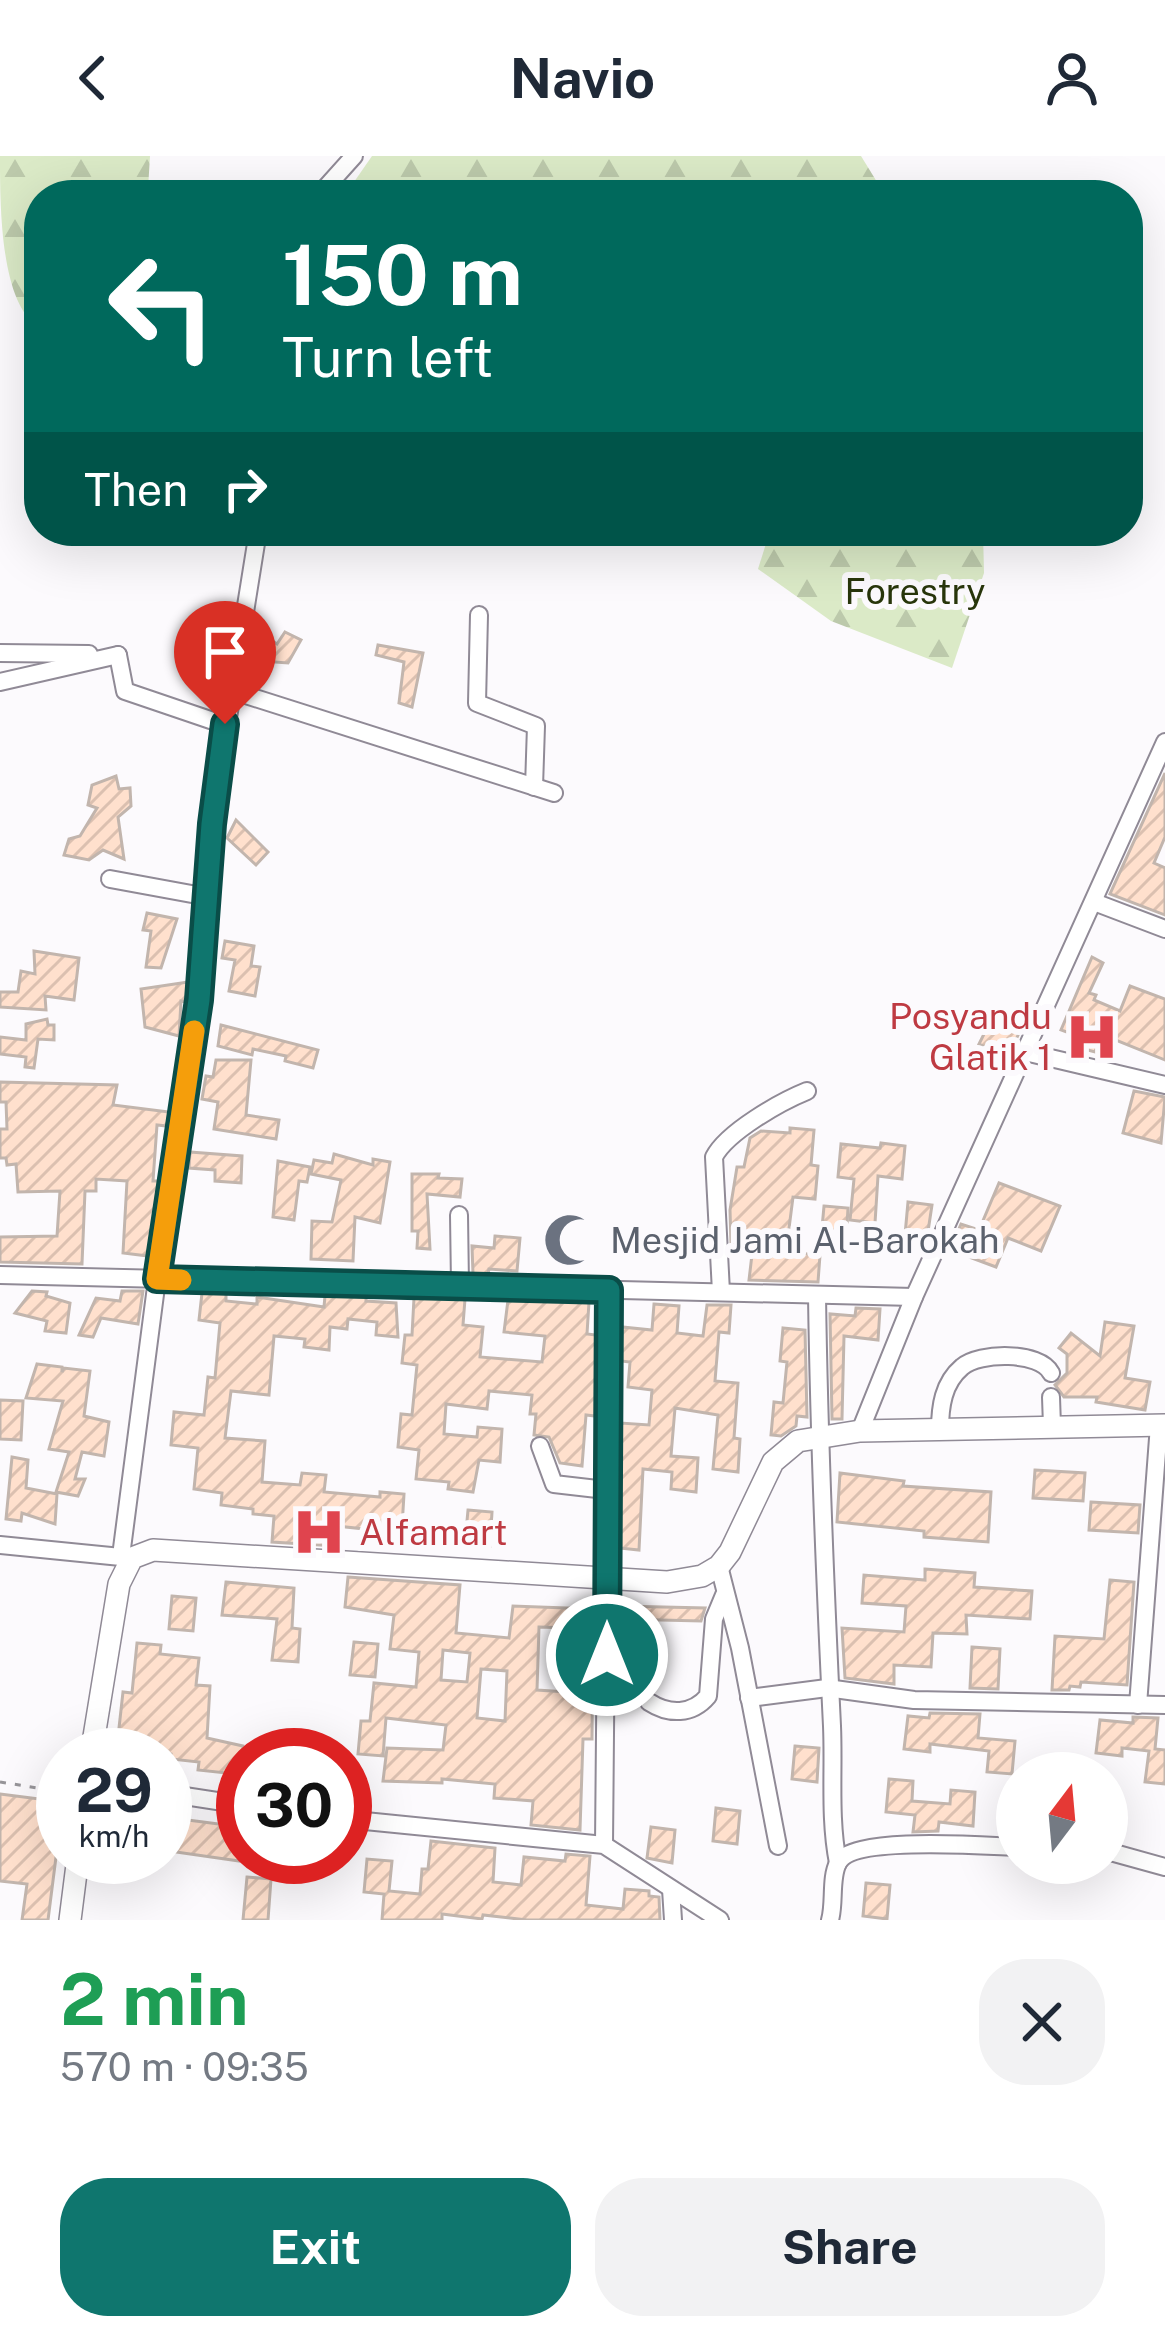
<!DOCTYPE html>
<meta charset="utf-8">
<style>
body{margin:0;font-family:"Public Sans",sans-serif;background:#f2f2f3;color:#1f2937;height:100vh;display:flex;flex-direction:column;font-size:45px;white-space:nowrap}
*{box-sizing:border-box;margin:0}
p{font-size:39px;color:#747a83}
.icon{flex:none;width:66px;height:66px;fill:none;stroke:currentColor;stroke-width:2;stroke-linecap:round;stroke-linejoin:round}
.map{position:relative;height:1764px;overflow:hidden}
.details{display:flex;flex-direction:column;background:#fff;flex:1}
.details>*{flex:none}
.hud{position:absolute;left:24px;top:24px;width:1119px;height:366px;border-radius:48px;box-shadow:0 12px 48px #0002;background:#00695c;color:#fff;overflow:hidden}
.needle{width:78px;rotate:16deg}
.tools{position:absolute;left:996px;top:1596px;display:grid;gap:24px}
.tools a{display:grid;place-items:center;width:132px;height:132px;border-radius:50%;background:#fff;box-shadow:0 12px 48px #0002;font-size:60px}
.speed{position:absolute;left:36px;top:1572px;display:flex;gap:24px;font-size:60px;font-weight:700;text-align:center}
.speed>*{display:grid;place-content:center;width:156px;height:156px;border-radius:50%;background:#fff;box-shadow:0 12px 48px #0002;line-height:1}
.speed small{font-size:30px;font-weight:400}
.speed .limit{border:18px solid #d22;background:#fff;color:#111}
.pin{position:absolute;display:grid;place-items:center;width:102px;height:102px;color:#fff;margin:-123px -51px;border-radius:50% 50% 50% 0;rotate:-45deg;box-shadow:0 0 12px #0007}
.pin .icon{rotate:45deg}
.me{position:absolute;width:132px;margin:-66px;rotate:0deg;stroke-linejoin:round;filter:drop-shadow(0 0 9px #0008)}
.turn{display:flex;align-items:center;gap:42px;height:252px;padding:0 60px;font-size:54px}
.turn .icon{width:156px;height:156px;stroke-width:2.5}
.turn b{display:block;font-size:84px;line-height:102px}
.then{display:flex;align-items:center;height:114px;padding:0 60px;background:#0003;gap:24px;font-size:45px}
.round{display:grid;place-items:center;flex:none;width:126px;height:126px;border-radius:48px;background:#f2f2f3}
.overview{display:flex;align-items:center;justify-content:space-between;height:204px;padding:0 60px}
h1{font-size:72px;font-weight:700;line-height:90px;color:#1e9e55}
.action{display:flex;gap:24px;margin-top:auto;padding:24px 60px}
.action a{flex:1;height:138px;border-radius:48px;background:#0f766e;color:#fff;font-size:48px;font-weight:700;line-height:138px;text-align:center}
.action a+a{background:#f2f2f3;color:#1f2937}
header{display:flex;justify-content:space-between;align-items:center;height:156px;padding:0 60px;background:#fff;font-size:54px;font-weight:700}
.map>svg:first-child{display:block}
.forest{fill:url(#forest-firs)}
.building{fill:url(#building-hatch);stroke:#c2b5ad;stroke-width:3;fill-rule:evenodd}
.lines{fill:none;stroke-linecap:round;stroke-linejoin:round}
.minor-casing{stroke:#908a96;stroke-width:20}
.major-casing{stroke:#908a96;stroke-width:24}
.path{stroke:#979599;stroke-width:3;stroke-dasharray:6 9;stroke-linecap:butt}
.minor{stroke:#fff;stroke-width:16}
.major{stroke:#fff;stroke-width:21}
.route-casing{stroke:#0a4d48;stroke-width:30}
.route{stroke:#0f766e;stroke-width:21}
.slow{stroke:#f59e0b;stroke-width:21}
.labels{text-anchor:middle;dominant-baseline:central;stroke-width:12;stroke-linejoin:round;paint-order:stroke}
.park-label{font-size:36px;fill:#28360b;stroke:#fcfafd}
.health-label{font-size:36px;fill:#be3a42;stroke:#fcfafd;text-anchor:end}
.worship-label{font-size:36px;fill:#5b616d;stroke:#fcfafd;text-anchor:start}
</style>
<header><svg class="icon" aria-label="back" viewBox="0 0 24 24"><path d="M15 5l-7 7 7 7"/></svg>Navio<svg class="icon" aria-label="person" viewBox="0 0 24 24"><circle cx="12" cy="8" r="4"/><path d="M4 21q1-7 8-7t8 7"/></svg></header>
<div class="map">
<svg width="1165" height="1764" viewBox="0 0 1165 1764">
<defs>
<pattern id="forest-firs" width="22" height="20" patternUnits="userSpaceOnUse" patternTransform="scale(3)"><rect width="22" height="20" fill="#dbeac7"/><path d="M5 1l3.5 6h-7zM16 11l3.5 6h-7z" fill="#bcc9ab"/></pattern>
<pattern id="building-hatch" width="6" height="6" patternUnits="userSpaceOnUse" patternTransform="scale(3)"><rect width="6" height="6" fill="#ffe0cd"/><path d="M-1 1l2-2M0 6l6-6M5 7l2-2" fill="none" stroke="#dbc0b0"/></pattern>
</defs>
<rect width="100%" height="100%" fill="#fcfafd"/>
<g class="forest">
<path d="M0,0H150L148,33L320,37L39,39V170C0,150 0,47 0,0Z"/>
<path d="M372,0H861L885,39H345Z"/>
<path d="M770,375H983L984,417L952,512L831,465L758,413Z"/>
</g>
<g class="building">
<path d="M285,476L301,484L288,507L260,505L271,484L277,488Z"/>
<path d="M378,489L423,497L412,551L399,547L404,506L376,499Z"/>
<path d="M1165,617V681L1154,707L1165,712V759L1110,738Z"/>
<path d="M116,620L119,633L130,632L131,650L118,661L124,703L103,694L89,704L64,699L69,683L80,680L97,652L88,649L92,629Z"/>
<path d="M236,664L268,696L256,709L227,682Z"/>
<path d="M147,757L177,763L161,812L146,811L151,775L143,774Z"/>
<path d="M225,785L254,790L251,810L260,811L255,840L229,835L235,804L222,802Z"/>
<path d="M34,795L79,802L74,844L45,840L46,854L0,851V836H18L21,815L35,818Z"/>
<path d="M1092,801L1103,807L1089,837L1096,839L1094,844L1120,855L1130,830L1165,843V904L1101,878L1095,896L1080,892L1083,882L1061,874Z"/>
<path d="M188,826L186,846L181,845L179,880L145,871L141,833Z"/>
<path d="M47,863L48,869H54V884L38,883L34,912L25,911L26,901L0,898V881L26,884V868Z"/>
<path d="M991,864L1019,877L1008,901L979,888Z"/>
<path d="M221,869L318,894L313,912L285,905L286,900L253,893L252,899L218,890Z"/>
<path d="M216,904H251L246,959L279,964L276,983L214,973L218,946L202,943L206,920L213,921Z"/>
<path d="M0,926L117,929L113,949L169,956L167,970L157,969L153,1025H159L148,1100L123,1097L127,1025L96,1023V1035H85L82,1108L0,1106V1081L57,1080L60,1035L18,1036L16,1008L7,1009L6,1002H0V973H7L6,946H0Z"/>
<path d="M1134,935L1165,941L1161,987L1123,977Z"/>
<path d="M790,972L814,974L811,1009L818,1010L815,1043L793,1041L786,1096L820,1099L818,1126L749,1124L753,1090L731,1088L730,1054L737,1011H744L750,982L761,975L790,977Z"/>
<path d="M881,987L905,990L902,1023L878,1020L875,1067L850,1064L854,1023L838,1021L841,988L880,992Z"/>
<path d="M190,996L242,1000L241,1027L215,1025V1014L189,1012Z"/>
<path d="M334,998L373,1009V1003L390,1006L380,1067L355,1061L353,1105L311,1103L312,1065L332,1066L341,1024L311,1018L314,1004L332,1007Z"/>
<path d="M278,1005L310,1011L307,1026L299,1025L294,1064L273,1061Z"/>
<path d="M412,1018H439L438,1022L462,1023L460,1041L427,1038L430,1093L417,1092L418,1075H412Z"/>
<path d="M999,1027L1060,1050L1041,1095L1008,1082L996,1111L950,1094L961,1068L979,1074Z"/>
<path d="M908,1046L932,1049L927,1082L905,1079Z"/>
<path d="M824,1050L848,1052L846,1086L821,1083Z"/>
<path d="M495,1080L520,1082L517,1115L489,1113L488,1118H473L472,1090L494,1092Z"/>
<path d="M32,1135L47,1136L46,1140L70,1147L66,1177L45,1175L47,1165L15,1157Z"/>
<path d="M122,1135H143L138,1168L101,1162L93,1181L79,1179L96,1142L120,1145Z"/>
<path d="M202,1137H226V1145L257,1148V1141L324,1151L325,1140L366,1141V1145L396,1147L398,1181L376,1179L377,1166L348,1163L347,1173L330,1171L329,1194L304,1191L305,1183L274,1180L269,1239L231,1235L225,1282L265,1285L262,1326L300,1329L302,1317L326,1319L324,1336L380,1341V1336L404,1338L402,1371L366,1368L365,1373L336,1370L335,1390L272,1386L274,1360L253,1358V1353L221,1349L222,1337L194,1333L198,1292L171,1289L174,1256L204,1259L208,1221L215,1222L220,1167L199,1164Z"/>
<path d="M414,1142L465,1143L463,1169L483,1171L480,1201L542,1206L545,1180L504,1176L508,1144L589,1146L587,1178L596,1179L595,1260L586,1259L582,1310L560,1307L549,1281L534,1279L536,1258H530L532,1239L489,1235L487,1253L446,1248L444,1278L477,1281L478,1271L502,1273L500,1306L479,1304L473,1336L448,1333L449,1326L416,1323L419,1294L398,1291L401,1258L412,1259L417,1209L402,1207L405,1179H412Z"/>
<path d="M654,1148L679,1150L677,1177L703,1180L707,1149H731L729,1177L719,1176L715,1225L738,1227L734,1282L740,1283L738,1316L713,1313L718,1259L675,1252L671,1300L698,1302L696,1336L671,1333L672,1316L643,1313L639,1394L619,1392L621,1267L649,1269L652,1234L628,1231L630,1206L621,1205L622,1171L652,1174Z"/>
<path d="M856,1152L880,1153L878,1184L844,1180L842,1263H832L830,1158L855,1160Z"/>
<path d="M1105,1166L1134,1170L1125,1222L1150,1226L1145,1254L1096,1246L1097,1241H1064L1055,1229L1067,1217V1198L1059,1192L1071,1177L1100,1200Z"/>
<path d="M783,1172L805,1174L807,1261L797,1260L796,1270L781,1280L771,1279L774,1246L783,1247L787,1206L780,1205Z"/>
<path d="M37,1208L62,1211V1216L64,1212L90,1215L84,1260L109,1266L104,1300L82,1296L75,1323H85L78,1340L56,1336L69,1296L49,1293L63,1245L26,1242Z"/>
<path d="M0,1244L23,1245L21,1284L0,1283Z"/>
<path d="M12,1301L28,1304L26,1332L57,1338L55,1368L22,1357L21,1365L6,1363Z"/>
<path d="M1035,1314L1085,1317L1083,1345L1033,1342Z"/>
<path d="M840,1317L904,1325L903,1330L991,1336L988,1386L924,1381V1375L837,1366Z"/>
<path d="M1091,1346L1140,1349L1138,1377L1089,1374Z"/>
<path d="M468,1354L492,1356L490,1390L465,1387Z"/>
<path d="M925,1413L975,1417L974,1431L1032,1435L1030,1463L966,1459L967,1478L933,1477L931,1511L894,1509V1528L845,1522L842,1472L904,1476L906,1450L862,1447L864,1419L925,1424Z"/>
<path d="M348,1421L460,1429L456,1477L509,1482L513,1450L593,1453L592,1583H583L580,1674L531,1669L533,1645L494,1642L495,1628L442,1623V1627L383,1625L387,1592L443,1594L446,1569L386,1562L383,1600L358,1598L361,1565H370L374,1527L416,1531L419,1496L390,1493L394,1459L345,1451ZM539,1471L570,1472L567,1536L537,1534ZM443,1494L470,1497L467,1526L441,1524ZM481,1513L507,1515L505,1565L477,1562Z"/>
<path d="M1110,1424L1134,1426L1127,1529L1081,1526L1080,1531L1070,1530L1069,1534H1052L1055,1480L1104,1483Z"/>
<path d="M226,1426L294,1432L292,1472L300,1473L298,1506L272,1504L277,1463L222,1459Z"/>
<path d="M172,1440L196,1442L193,1475L169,1473Z"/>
<path d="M620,1450L705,1452L701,1465L620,1463Z"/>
<path d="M354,1486L378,1488L375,1521L350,1519Z"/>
<path d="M137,1487L161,1489L160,1498L199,1502L196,1529L210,1530L207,1582L243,1590V1624L227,1622V1617L198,1614L199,1606L171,1603V1598L141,1594V1599H116L123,1536L132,1537Z"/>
<path d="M972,1491L1000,1493L998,1533L970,1532Z"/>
<path d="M930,1557L980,1558L978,1582L1015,1585L1012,1618L987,1616L989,1595L930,1588V1596L904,1593L908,1560L929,1562Z"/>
<path d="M1133,1561L1158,1562L1155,1593L1165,1594V1628L1145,1626L1149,1595L1122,1592V1600L1096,1597L1100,1564L1133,1567Z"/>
<path d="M795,1590L819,1592L817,1626L792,1623Z"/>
<path d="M889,1623L913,1625L912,1645L950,1648L951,1634L975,1636L973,1670L939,1666L938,1675L913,1676L915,1659L886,1656Z"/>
<path d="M0,1638L63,1646L48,1764H22L27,1728L0,1725Z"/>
<path d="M716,1652L740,1655L737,1688L713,1685Z"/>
<path d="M180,1663L242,1671L239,1705L176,1696Z"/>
<path d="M651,1671L675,1674L672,1707L647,1702Z"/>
<path d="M431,1685L495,1692L493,1726L521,1729L524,1701L565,1705L566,1698L590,1700L586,1749L623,1753L625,1733L649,1735V1740L659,1741L660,1764H527L483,1759L482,1763L442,1758V1764H382L384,1738L364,1736L367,1703L392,1705L389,1735L420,1738L422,1713H428Z"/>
<path d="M247,1721L271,1723L268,1764H243Z"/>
<path d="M866,1727L890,1729L887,1763L863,1760Z"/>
</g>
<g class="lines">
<g class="minor-casing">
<g id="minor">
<path d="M319,39L354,0"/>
<path d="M479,459L477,547L536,570L534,631"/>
<path d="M0,497L89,498"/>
<path d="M118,499L125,535L225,569"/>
<path d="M0,526L118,499"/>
<path d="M230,534L554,637"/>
<path d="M110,723L208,741"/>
<path d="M1094,746L1165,773"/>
<path d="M1025,896L1165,929"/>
<path d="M459,1059L460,1129"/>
<path d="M0,1119L914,1141"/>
<path d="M721,1136L714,1001C727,976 780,946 807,935"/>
<path d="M817,1139C819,1283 825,1426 832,1570C834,1615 829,1661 838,1707"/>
<path d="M1051,1241L1052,1270"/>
<path d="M940,1274C940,1251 943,1227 962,1211C979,1196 1040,1195 1051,1217"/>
<path d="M860,1275L914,1141L1165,586"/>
<path d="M540,1290L554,1328L606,1334"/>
<path d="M0,1389L131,1402"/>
<path d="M121,1400L157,1123L199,845L211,668L258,375"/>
<path d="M719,1410L740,1492L778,1690"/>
<path d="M749,1542L827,1532L914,1544L1165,1549"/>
<path d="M649,1546C669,1559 692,1559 708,1540L714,1463L724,1439"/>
<path d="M1138,1549L1159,1269"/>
<path d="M165,1637L243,1649"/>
<path d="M345,1663L604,1689L720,1764"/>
<path d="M604,1689L609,1134"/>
<path d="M1107,1695L1165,1711"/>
<path d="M671,1733L673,1764"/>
<path d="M830,1764C835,1747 830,1722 838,1707C852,1679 986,1690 1017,1691"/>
</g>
</g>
<g class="major-casing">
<g id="major">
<path d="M91,1599L119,1428L132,1402L153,1394L667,1426L702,1420L719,1410L730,1396L773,1306L798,1285L860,1275L1165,1269"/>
<path d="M70,1764L78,1701"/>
</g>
</g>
<path class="path" d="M0,1626L63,1636"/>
<use href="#minor" class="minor"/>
<use href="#major" class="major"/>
</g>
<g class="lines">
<g class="route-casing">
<path id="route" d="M225,568L212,668L199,844L157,1123L609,1134L607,1499"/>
</g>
<use href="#route" class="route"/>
<path class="slow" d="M181,1124L157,1123L194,875"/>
</g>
<defs>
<g id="hospital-bare" transform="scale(4.14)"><path d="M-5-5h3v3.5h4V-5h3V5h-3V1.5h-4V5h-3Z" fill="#e0444e" stroke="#fcfafd" stroke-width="2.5" paint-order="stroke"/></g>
<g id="mosque-bare" transform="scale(4.14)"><path d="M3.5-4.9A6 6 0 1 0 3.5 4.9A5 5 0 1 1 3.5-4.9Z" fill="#6b7280" stroke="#fcfafd" stroke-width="2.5" paint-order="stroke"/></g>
</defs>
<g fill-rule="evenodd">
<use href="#hospital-bare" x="1092" y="881"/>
<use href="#mosque-bare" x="570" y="1084"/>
<use href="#hospital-bare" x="319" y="1376"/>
</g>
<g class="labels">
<g class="park-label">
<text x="915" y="435">Forestry</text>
</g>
<g class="health-label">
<text x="1052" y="860">Posyandu<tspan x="1052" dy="41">Glatik 1</tspan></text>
<text x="359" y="1376" text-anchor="start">Alfamart</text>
</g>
<g class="worship-label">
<text x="610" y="1084">Mesjid Jami Al-Barokah</text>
</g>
</g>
</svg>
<div class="tools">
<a><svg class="needle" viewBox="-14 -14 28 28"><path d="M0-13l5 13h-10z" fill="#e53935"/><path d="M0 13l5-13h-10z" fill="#747a83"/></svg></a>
</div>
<div class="speed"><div>29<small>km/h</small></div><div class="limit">30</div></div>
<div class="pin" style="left:225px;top:568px;background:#d93025"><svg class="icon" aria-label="arrive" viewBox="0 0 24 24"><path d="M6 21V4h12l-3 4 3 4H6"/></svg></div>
<svg class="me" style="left:607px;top:1499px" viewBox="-20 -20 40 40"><circle r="17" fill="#0f766e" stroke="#fff" stroke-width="3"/><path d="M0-11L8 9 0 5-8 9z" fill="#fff"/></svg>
<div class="hud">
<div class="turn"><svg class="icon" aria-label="left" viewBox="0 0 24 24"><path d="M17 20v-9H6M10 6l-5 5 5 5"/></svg><div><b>150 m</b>Turn left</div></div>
<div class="then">Then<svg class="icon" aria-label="right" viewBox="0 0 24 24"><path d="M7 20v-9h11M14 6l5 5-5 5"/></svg></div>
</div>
</div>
<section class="details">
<div class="overview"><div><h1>2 min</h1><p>570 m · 09:35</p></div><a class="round"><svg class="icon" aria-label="close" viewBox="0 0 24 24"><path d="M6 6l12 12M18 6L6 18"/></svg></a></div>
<div class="action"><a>Exit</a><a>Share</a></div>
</section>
